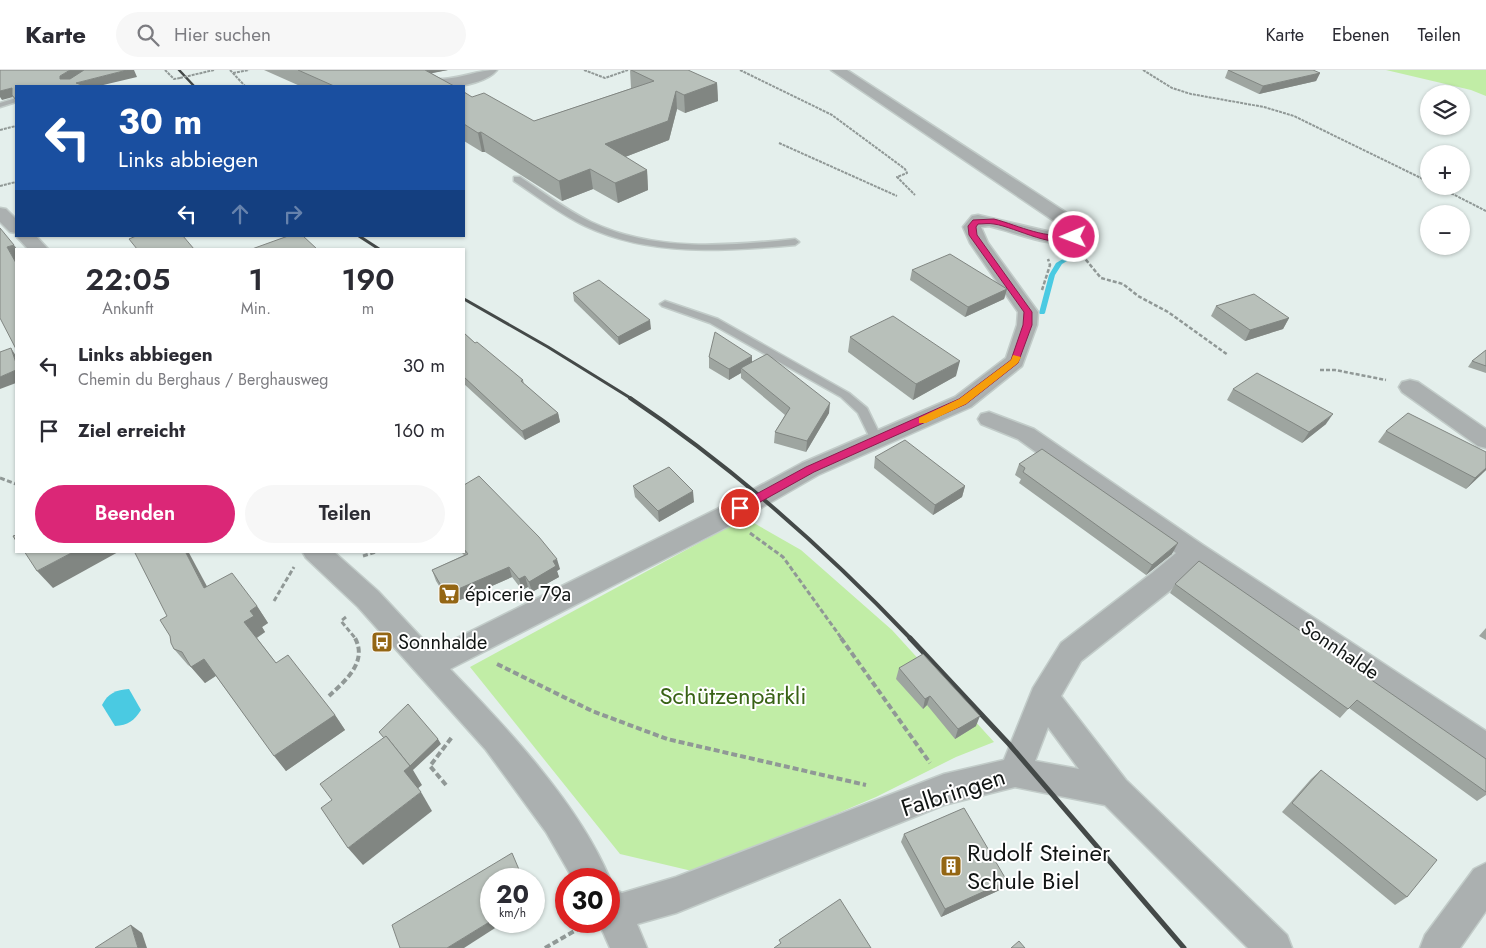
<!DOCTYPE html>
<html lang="de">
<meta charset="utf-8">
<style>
body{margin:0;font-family:Jost,sans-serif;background:#f7f7f7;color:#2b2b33;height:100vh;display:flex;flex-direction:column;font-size:19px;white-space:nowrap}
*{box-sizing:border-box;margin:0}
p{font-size:16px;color:#7c7c81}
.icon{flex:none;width:28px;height:28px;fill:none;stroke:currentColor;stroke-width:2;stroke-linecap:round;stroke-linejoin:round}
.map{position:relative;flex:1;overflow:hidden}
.side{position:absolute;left:15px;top:178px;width:450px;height:305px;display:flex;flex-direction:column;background:#fff;border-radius:0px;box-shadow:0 1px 4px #0004}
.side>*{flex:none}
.top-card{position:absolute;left:15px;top:15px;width:450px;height:152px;border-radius:0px;box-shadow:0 1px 4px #0004;background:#1a4fa0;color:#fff;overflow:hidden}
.controls{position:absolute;left:1420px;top:15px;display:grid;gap:10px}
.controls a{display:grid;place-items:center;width:50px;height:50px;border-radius:50%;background:#fff;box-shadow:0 1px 4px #0004;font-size:25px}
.speed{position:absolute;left:480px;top:798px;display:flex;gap:10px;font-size:25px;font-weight:700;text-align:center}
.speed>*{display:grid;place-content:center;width:65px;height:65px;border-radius:50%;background:#fff;box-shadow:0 1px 4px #0004;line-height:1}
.speed small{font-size:12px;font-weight:400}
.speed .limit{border:8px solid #d22;background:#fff;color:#111}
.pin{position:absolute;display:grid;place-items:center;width:42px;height:42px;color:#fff;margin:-21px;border:2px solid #fff;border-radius:50%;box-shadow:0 1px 5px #0007}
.me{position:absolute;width:55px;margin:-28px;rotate:269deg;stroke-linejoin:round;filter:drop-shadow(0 0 4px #0008)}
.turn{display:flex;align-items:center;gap:18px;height:105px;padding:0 20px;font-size:22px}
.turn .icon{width:65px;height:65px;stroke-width:2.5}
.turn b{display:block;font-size:35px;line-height:42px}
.lanes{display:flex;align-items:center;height:48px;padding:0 20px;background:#0003;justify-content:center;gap:25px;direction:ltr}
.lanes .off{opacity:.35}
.eta{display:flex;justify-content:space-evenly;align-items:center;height:85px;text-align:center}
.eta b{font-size:30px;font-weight:600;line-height:35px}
.primary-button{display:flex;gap:10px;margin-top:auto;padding:10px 20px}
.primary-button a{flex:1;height:58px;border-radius:30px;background:#db2777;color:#fff;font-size:20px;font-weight:600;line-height:58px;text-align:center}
.primary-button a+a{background:#f7f7f7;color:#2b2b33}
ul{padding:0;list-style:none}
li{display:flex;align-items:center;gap:15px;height:65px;padding:0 20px}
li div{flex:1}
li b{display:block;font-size:19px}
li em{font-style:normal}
header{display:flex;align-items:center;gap:30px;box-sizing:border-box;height:70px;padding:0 25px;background:#fff;border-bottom:1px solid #e1e1e2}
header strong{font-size:24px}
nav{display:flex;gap:28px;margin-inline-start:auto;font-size:18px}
.search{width:350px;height:45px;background:#f7f7f7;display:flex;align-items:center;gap:12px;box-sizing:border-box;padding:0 18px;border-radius:28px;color:#7c7c81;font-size:19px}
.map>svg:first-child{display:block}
.green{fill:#c1eda6}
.water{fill:#4acae2}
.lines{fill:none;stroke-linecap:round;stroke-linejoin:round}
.stream{fill:#4acae2;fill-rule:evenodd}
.lane-casing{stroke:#c2ccc9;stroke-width:3}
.street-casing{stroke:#c2ccc9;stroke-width:3}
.path-far3{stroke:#909896;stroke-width:2;stroke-dasharray:3 1;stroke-linecap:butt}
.path-far2{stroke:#909896;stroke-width:2.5;stroke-dasharray:4 2;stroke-linecap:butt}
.path-far1{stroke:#909896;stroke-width:3;stroke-dasharray:5 2.5;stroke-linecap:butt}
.path{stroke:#909896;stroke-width:4;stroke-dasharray:6 3;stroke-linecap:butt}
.lane{fill:#abb0b0;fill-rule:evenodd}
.street{fill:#abb0b0;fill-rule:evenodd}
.rail-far3{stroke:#444948;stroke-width:2.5}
.rail-far2{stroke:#444948;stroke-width:3}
.rail-far1{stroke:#444948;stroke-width:4}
.rail{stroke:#444948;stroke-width:5}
.path-bridge{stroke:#909896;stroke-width:2;stroke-dasharray:3 1;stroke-linecap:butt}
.wall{fill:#9ea5a0}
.shaded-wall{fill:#818682}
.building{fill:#b8c0ba;stroke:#818682}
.route{fill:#db2777;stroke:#8e194d}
.slow{fill:#f59e0b}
.labels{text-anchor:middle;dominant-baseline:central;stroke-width:4;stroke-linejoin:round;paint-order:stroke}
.poi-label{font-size:20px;fill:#111514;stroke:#fff;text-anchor:start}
.street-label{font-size:20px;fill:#111514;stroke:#fff}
.near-park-label{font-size:24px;fill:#386215;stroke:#fff}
.near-street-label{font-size:24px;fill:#111514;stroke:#fff}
.near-poi-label{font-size:24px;fill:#111514;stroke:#fff;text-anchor:start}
</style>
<header>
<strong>Karte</strong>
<div class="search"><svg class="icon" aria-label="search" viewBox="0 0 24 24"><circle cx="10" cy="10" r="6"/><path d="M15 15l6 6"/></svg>Hier suchen</div>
<nav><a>Karte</a><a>Ebenen</a><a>Teilen</a></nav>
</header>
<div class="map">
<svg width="1486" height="878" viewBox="0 0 1486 878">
<rect width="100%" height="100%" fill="#e4efec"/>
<g class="green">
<path d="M1386,0H1486V26L1471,20Z"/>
<path d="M745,448L801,480L892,560L994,672L956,687L876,727L803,758L709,805L620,784L470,597Z"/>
</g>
<path class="water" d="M129,619L141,640C134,651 128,655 115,656L102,635C108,623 116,620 129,619Z"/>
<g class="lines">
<path class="stream" d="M1077,181L1079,182V184L1062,194L1055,205L1045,243L1044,244H1040L1039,243L1049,205L1056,193Z"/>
<g class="lane-casing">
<g id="lane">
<path d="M16,28V32L0,37V33Z"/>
<path d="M514,107H520C543,122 566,140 591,152C655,182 727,176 795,169L799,172L795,175C725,181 650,187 585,156C560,144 537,126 514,111Z"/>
<path d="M665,231L718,249L849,323L867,338L883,371L881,374H873L858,343L841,327L710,253L662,236L660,234Z"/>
</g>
</g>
<g class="street-casing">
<g id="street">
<path d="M390,0C395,0 402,0 406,0C419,5 428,10 443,9C462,8 478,0 497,0C479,22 408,23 390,0Z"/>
<path d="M831,0H847L1047,130L1076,149L1084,159L1080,171C1049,179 1019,163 989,156L981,157L988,173L1038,242L1037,255L1022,296L971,337L818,405L735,453L450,599C506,657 579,734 610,809L609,813V809H573L546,762L486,680L358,537L306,488L302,481H333L378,521L433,580L717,439L802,393L955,327L1006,288L1017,255L1018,242L970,173L963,157L972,146L978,145L1055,163L1066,164V159Z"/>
<path d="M0,138L6,139L16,149V163L10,162L0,152Z"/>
<path d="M16,166H36L48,179H28Z"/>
<path d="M1410,310L1418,312L1486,359V378L1478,376L1402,322L1399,317L1402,312Z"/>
<path d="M989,342L1034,359L1203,475L1486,661V693L1475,689L1195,496L1172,519L1081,591L1061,626L1126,710L1287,865L1292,878H1248L1105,735L1015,717L944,735L676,843L637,854L647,878H610L598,851H609V816L622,823L676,807L944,704L1004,690L1033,618L1061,573L1152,503L1176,483L1018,369L981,354L978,349L981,344ZM1048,657L1079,699L1035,691Z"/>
<path d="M1486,793V841L1460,878H1420L1425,865L1474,799Z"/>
</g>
</g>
<g class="path-far3">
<path d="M165,0L174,9L180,8"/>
<path d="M230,0L245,16"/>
<path d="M584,0L605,8L628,0"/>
<path d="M740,0L832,45L905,99L907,103L897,107L915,125"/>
<path d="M1143,0L1172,18L1191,24L1264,37L1294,46L1429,112"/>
<path d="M233,3L249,0"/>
<path d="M0,60L16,56"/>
<path d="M779,73L897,126"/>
<path d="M0,116L16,112"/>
<path d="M1437,116L1486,141"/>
</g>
<g class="path-far2">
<path d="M1082,185L1101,208L1123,214L1138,226L1168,242L1228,285"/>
<path d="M1042,220L1050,195L1048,189"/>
<path d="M1320,300H1335L1386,310"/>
</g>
<g class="path-far1">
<path d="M0,408L16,414"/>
<path d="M750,463L783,487L842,569"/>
<path d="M363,486L379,481"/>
<path d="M274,531L294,497"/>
<path d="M346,547L341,551L356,569"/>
</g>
<g class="path">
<path d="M841,568L930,693"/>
<path d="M497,594L592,641L667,669L866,715"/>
<path d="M329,626C345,611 368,592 355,568"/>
<path d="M446,715L430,696L452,667"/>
<path d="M545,878L583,856"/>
</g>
<use href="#lane" class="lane"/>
<use href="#street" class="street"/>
<path class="rail-far3" d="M179,0L194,16"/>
<g class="rail-far2">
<path d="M359,166L379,179"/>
<path d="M464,229L548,277L632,329"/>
</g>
<path class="rail-far1" d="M630,328C733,397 826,480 911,569"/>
<path class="rail" d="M910,568L1009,674L1184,878"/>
<path class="path-bridge" d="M180,8L214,0"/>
</g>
<g class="wall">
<path d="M264,0H448L431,3L454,16H300Z"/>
<path d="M630,0L717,13L718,31L685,43L677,39L669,70L625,87L647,100L648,120L618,133L593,119L562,131L485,82H482L464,71V22L472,27L534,51L632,18H631Z"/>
<path d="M1228,0L1320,3L1316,11L1259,24L1225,8Z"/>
<path d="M912,200L1007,219L1004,229L965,247L910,210Z"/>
<path d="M573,223L651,259L619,275L574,231Z"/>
<path d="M1216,236L1289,248L1283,259L1245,271L1211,246Z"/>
<path d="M464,263L475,273L523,310L524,314L558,343L560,352L525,370L464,314Z"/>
<path d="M850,267L956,306L913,330L848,282Z"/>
<path d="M1486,280V303L1468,297L1472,291Z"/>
<path d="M709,287L752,292L829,343L806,382L774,373L775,362L785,345L741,308V303L729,310L709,298Z"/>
<path d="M1233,319L1326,354L1302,373L1227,330Z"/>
<path d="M1386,361L1486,400L1466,419L1378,372Z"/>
<path d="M875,387L965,416L962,427L933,445L874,398Z"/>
<path d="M1019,394L1172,484L1146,505L1019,413L1021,409L1015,405Z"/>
<path d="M464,415L560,499L557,501L559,507L532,522L528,517L522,520L512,507L460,530H448L436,511L432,500L464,485L460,481H464Z"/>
<path d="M633,416L694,432L659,452L635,427Z"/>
<path d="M1175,514L1486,689V725L1477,731L1349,638L1340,648L1170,523Z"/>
<path d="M207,516L257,536L268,553L262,557L265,562L257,568L276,593L335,645L345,660L286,701L216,606L205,613L191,597L188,595L174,579L170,566L167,546Z"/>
<path d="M1486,558V570L1479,566Z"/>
<path d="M899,598L976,656L955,669L927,635L923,639L896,609Z"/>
<path d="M1321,700L1407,827L1395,835L1282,742L1311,709Z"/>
<path d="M904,764L1002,819L941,847L901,772Z"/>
</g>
<g class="shaded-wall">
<path d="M70,0H86L65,16L60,9V6Z"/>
<path d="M127,0H136H134L137,7L99,16H78L76,13Z"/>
<path d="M422,0H448L423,5Z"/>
<path d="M1320,3L1316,11L1259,24L1263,16Z"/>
<path d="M717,13L718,31L685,43L684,25Z"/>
<path d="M12,18V25L13,27L2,30L0,27V21Z"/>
<path d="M676,21L677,39L669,70L607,94L605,74Z"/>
<path d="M481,62L485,82H482L478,63Z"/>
<path d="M590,99L593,119L562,131L559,111Z"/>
<path d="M647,100L648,120L618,133L615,113Z"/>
<path d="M14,175L17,179H16V193L7,177Z"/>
<path d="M1007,219L1004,229L965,247L968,237Z"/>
<path d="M1289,248L1283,259L1245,271L1250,260Z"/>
<path d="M650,250L651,259L619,275L618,267Z"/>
<path d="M11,278L16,286V293Z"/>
<path d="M752,286V296L741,298V303L729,310V299Z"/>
<path d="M960,291L956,306L913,330L916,314Z"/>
<path d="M16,300V313L0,319V307Z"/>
<path d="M830,333L829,343L806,382L807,371Z"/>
<path d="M558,343L560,352L525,370L522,361Z"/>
<path d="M1333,344L1326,354L1302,373L1309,362Z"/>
<path d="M1486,398V400L1466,419L1475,408Z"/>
<path d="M965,416L962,427L933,445L935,435Z"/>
<path d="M693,421L694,432L659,452L658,441Z"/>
<path d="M1178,473L1172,484L1146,505L1152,495Z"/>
<path d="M75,481H120L53,518L37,501Z"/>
<path d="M185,481H188L217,535L204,518Z"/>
<path d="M557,489L560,499L557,501L559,507L532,522L529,512L553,491Z"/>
<path d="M509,497L512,507L460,530L456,520Z"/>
<path d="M525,506L528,517L522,520L519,509Z"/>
<path d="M257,536L268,553L262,557L265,562L256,568L244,552L250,541Z"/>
<path d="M204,589L217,605L205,613L191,597Z"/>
<path d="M930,626L927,635L923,639L925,629Z"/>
<path d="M335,645L345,660L286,701L274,686Z"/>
<path d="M980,646L976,656L955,669L958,659Z"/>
<path d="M438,669L441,674L413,700L422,715L416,720L404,701Z"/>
<path d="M421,722L432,741L363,795L348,778Z"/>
<path d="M1007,811L1002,819L941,847L945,839Z"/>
<path d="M491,851H506L464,878H447Z"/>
<path d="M131,855L142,863L147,878H138Z"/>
</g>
<g class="building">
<path d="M0,0H70L60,6V9H70L84,0H127L76,13L85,16H16V30L12,25V18L0,21Z"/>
<path d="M298,0H425L454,16H334Z"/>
<path d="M631,0H688L717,13L684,25L676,21L668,51L605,74L647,100L615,113L590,99L559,111L481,62L478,63L464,54V22L472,27L484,23L534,51L654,11Z"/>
<path d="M1228,0H1313L1320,3L1263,16Z"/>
<path d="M0,158L14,175L7,177L16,193V279L0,248Z"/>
<path d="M136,166H183L194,179H137L129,169Z"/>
<path d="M288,166H303L317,179H252Z"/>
<path d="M950,184L1007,219L968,237L912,200Z"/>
<path d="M599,210L650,250L618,267L573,223Z"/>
<path d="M1254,224L1289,248L1250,260L1216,236Z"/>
<path d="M893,246L960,291L916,314L850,267Z"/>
<path d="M715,262L752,286L729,299L709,287Z"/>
<path d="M464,263L475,273L477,272L523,310L521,311L558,343L522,361L464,307Z"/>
<path d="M11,278L16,293V300L0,307V282Z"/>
<path d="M1486,280V296L1472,291Z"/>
<path d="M767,284L830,333L807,371L775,362L790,338L741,298Z"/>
<path d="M1257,303L1333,344L1309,362L1233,319Z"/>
<path d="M1408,343L1486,382V398L1475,408L1386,361Z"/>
<path d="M905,370L965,416L935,435L875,387Z"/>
<path d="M1042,379L1178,473L1152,495L1023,402L1025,398L1019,394Z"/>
<path d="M669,397L693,421L658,441L633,416Z"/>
<path d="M479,406L539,467L557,489L553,491L556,496L529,512L525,506L519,509L509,497L456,520L443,519L432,500L468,484L464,479V415Z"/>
<path d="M16,465V471L13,466Z"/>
<path d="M24,481H75L37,501Z"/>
<path d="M134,481H185L204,518L232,503L257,536L250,541L254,546L244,552L276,593L288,585L335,645L274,686L204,589L191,597L182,582L174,579L171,573L170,566L160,550L167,546Z"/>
<path d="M1199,491L1486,689V722L1357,630L1348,639L1175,514Z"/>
<path d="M923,584L980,646L958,659L930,626L925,629L899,598Z"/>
<path d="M408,634L438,669L410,696L386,666L384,668L379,662Z"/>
<path d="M386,666L410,696L404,701L421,722L348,778L321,738L332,730L320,714Z"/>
<path d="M1321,700L1437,790L1407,827L1292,733Z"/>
<path d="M964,738L1007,811L945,839L904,764Z"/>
<path d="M512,783L523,809H491V851L447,878H400L392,855Z"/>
<path d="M840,829L871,878H774L781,873L779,870Z"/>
<path d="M131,855L138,878H95Z"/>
<path d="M1019,871L1025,878H1011Z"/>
</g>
<path class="route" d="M994,149C1020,156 1046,170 1074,164L1078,167C1057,182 1016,157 994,154C989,153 983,154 978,154L976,157L977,165L1032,242V255L1018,293L966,334L814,402L744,441H736V435L806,397L959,329L1011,290L1023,255L1024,242L969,165L968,156L973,150Z"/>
<path class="slow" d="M1013,285L1021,287L1018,293L966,334L926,353H919V348L959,329L1011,290Z"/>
<defs>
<g id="supermarket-square" transform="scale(1.125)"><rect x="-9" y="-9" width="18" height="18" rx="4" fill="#946614" stroke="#fff"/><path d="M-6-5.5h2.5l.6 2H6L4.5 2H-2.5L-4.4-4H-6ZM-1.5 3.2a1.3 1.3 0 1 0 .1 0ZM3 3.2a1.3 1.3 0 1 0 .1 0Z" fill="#fff"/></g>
<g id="bus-square" transform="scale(1.125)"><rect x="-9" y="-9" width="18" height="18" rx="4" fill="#946614" stroke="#fff"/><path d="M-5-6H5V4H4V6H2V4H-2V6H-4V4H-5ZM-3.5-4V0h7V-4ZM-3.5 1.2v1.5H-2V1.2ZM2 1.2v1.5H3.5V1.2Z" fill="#fff"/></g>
<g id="building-square" transform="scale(1.125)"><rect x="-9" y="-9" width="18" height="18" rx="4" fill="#946614" stroke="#fff"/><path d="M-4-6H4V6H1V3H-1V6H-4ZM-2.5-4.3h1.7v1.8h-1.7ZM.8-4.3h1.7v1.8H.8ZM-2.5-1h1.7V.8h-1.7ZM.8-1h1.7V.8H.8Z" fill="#fff"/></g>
</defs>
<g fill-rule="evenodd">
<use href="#supermarket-square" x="449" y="524"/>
<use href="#bus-square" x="382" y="572"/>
<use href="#building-square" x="951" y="796"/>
</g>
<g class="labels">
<g class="poi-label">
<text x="465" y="524">épicerie 79a</text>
<text x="398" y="572">Sonnhalde</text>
</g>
<g class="street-label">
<text transform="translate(1340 580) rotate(34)">Sonnhalde</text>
</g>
<g class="near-park-label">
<text x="733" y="625">Schützenpärkli</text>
</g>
<g class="near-street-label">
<text transform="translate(953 722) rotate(-18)">Falbringen</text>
</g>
<g class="near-poi-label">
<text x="967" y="782">Rudolf Steiner<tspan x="967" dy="28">Schule Biel</tspan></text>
</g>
</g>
</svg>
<div class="controls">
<a><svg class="icon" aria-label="layers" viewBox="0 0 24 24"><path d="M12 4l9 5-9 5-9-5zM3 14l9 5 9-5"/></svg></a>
<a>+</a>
<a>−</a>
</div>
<div class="speed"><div>20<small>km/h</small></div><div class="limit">30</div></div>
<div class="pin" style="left:740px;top:438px;background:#d93025"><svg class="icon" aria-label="arrive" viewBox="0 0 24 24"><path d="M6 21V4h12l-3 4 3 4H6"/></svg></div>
<svg class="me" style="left:1074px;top:167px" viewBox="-20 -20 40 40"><circle r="17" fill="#db2777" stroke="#fff" stroke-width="3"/><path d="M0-11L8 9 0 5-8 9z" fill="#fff"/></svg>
<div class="top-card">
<div class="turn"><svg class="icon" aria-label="left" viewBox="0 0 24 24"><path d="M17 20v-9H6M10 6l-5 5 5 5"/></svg><div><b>30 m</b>Links abbiegen</div></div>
<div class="lanes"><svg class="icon" aria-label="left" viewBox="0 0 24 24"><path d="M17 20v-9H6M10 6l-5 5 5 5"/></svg><svg class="icon off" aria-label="ahead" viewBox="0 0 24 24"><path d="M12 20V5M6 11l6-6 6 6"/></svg><svg class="icon off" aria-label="right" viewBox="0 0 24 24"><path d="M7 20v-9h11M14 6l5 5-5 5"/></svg></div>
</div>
<section class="side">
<div class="eta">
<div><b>22:05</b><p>Ankunft</p></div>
<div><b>1</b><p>Min.</p></div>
<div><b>190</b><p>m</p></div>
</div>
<ul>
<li><svg class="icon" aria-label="left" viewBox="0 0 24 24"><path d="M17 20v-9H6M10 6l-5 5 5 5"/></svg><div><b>Links abbiegen</b><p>Chemin du Berghaus / Berghausweg</p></div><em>30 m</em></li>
<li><svg class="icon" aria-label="arrive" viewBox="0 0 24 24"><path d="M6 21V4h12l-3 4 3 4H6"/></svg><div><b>Ziel erreicht</b></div><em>160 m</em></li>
</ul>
<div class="primary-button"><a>Beenden</a><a>Teilen</a></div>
</section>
</div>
